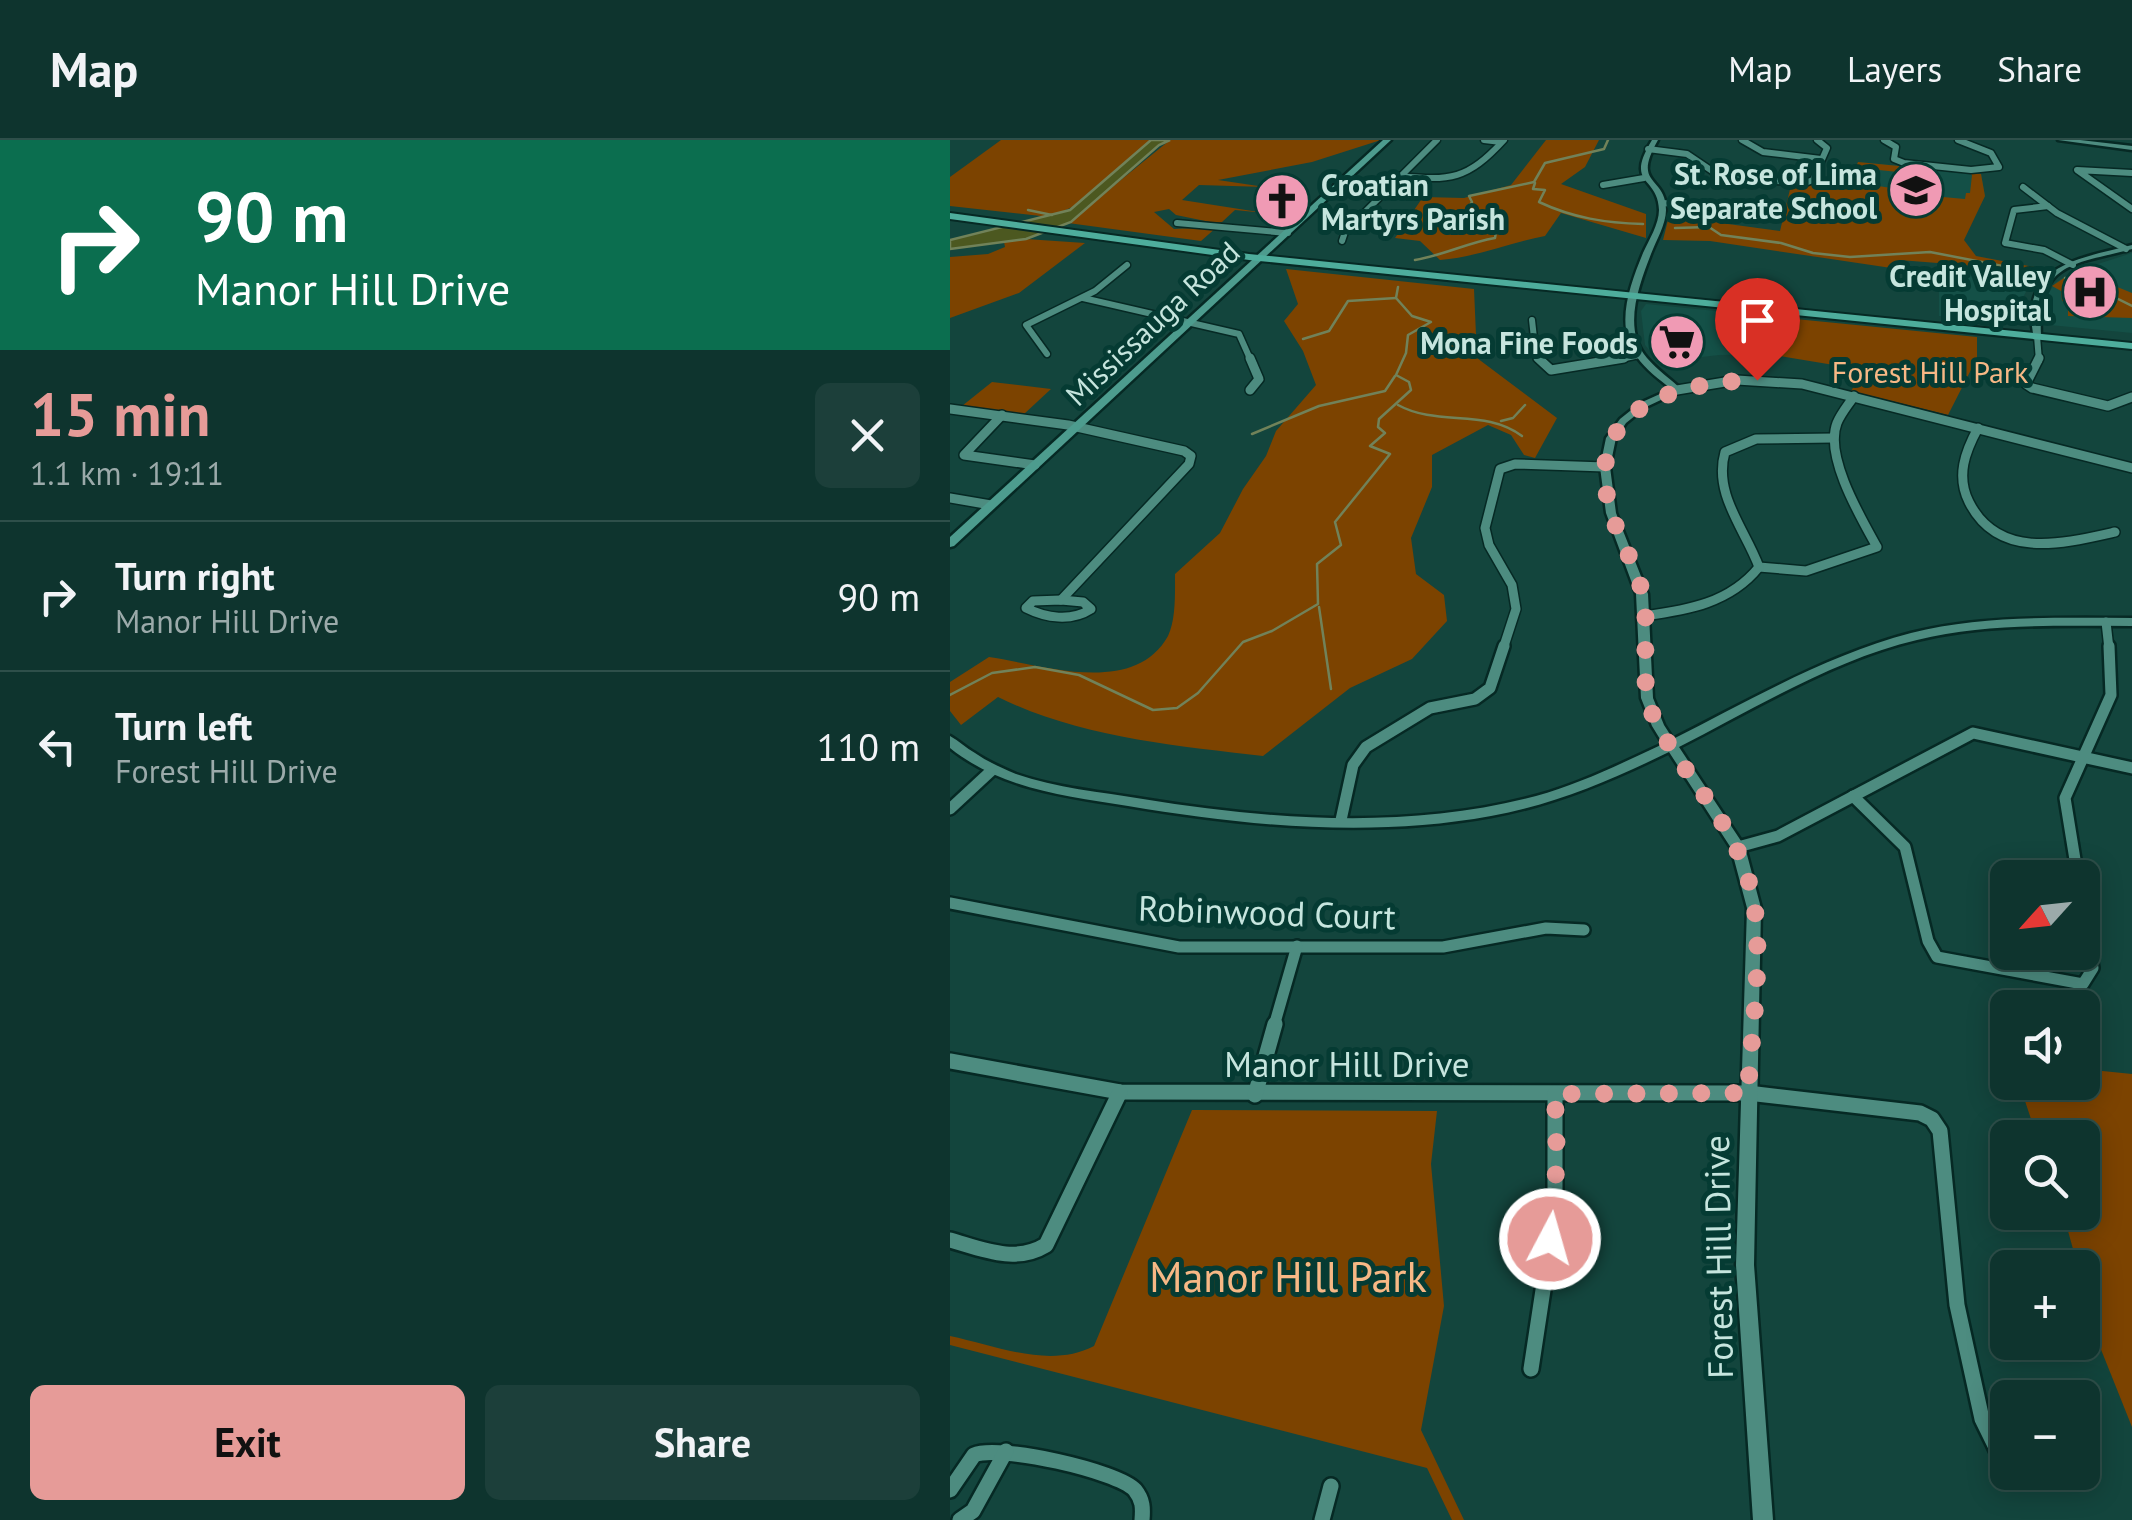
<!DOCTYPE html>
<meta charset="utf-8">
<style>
body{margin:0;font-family:"PT Sans",sans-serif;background:#1c3f3a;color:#f1f3f6;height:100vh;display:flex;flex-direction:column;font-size:38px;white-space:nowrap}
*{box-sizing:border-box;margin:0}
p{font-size:32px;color:#9baaaa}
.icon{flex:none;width:55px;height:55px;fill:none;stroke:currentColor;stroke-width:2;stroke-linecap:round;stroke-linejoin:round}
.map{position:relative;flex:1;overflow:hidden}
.sheet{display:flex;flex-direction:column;background:#0e342e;width:950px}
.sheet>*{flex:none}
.hud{background:#0b6e4f;color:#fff;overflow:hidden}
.needle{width:65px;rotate:243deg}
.tools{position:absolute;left:1040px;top:720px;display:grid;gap:20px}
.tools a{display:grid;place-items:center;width:110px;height:110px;border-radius:15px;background:#0e342e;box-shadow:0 5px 25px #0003,0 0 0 2px #2e4f4a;font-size:50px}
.pin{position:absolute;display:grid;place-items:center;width:85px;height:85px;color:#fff;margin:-102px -42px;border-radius:50% 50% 50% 0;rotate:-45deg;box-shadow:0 0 10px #0007}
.pin .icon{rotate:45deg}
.me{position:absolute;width:110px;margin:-55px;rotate:6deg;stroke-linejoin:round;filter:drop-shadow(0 0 8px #0008)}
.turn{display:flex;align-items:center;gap:35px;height:210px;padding:0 30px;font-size:45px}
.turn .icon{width:130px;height:130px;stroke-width:2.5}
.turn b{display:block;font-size:70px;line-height:85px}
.round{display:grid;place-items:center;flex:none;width:105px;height:105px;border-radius:15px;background:#1c3f3a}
.overview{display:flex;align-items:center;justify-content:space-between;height:170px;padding:0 30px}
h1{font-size:60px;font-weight:700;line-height:75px;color:#e69b98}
.cta{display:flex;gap:20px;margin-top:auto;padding:20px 30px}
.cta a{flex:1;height:115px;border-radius:15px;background:#e69b98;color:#111;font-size:40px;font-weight:700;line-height:115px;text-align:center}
.cta a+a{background:#1c3f3a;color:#f1f3f6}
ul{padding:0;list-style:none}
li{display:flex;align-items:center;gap:30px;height:150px;padding:0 30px;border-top:2px solid #2e4f4a}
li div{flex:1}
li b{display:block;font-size:38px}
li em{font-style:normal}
header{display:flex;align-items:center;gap:60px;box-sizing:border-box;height:140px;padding:0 50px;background:#0e342e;border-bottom:2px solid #2e4f4a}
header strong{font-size:48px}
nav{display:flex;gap:55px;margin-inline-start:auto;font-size:35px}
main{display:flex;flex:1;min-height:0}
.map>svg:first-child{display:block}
.built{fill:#145047}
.green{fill:#7c4300}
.water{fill:#4c5820;stroke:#718259;stroke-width:2.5}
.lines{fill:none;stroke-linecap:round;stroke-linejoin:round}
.stream{stroke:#718259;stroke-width:2.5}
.minor-far3-casing{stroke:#062924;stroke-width:9}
.minor-far2-casing{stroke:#062924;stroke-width:12}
.minor-far1-casing{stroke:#062924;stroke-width:16}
.minor-casing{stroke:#062924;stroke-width:20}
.tertiary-casing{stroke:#062924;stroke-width:5}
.secondary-casing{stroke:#062924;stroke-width:5}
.primary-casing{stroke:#062924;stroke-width:4}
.minor-far3{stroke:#4d8c80;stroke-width:6}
.minor-far2{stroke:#4d8c80;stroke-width:9}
.minor-far1{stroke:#4d8c80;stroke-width:11}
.minor{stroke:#4d8c80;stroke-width:15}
.tertiary{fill:#4d8c80;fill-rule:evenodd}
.secondary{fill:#4d9c8e;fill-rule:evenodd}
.primary{fill:#4ead9c;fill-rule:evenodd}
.route{stroke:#e69b98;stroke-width:18;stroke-dasharray:0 32.4}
.labels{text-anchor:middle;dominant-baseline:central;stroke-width:10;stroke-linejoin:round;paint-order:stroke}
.far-poi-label{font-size:30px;font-weight:bold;fill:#c6e5de;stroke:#053b33;text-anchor:end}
.far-street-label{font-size:30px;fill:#c6e5de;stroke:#053b33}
.far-park-label{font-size:30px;fill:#f7b885;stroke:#053b33}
.street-label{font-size:35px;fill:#c6e5de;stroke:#053b33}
.near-park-label{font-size:42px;fill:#f7b885;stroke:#053b33}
</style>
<header>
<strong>Map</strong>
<nav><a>Map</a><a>Layers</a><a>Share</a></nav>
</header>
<main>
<section class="sheet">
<div class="hud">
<div class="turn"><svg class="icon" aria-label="right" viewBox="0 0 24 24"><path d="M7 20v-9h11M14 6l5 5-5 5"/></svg><div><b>90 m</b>Manor Hill Drive</div></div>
</div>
<div class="overview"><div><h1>15 min</h1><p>1.1 km · 19:11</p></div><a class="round"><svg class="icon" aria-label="close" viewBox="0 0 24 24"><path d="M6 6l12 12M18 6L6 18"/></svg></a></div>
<ul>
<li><svg class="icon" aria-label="right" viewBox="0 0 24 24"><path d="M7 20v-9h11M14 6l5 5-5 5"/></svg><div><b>Turn right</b><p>Manor Hill Drive</p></div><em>90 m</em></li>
<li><svg class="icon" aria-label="left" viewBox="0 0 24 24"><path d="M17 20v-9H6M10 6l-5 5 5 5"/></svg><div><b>Turn left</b><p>Forest Hill Drive</p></div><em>110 m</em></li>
</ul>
<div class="cta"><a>Exit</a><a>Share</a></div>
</section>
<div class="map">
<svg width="1182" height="1380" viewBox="0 0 1182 1380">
<rect width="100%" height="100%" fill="#13453d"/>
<g class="built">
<path d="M908,22L1031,33L1035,56L1023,79L894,60Z"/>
<path d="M1182,113V193L1100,185L1097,156L1105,143L1120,133Z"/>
<path d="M989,123L1085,136L1072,159L1074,183L989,176Z"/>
<path d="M696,164L826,177L818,214L769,215L709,222L695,205L691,171Z"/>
</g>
<g class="green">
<path d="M51,0H201L129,64L100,77L0,66V37Z"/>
<path d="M220,0H431L362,22L268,40L315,47L249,45L232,60L315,73L285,70L272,82L265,83L226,75L219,69L204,72L224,89L267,87L251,101L118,83Z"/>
<path d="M596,0H649L635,27L611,44L696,74V98L611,73L595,96C559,103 527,117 490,120L470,101L445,98L473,57L514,58L561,45Z"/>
<path d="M908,22L949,26L948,32L919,29L915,44L948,49L946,68L949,53L1015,59L1016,53H1020L1022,35L1018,32L1031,34L1035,56L1014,100L1026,116L1095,129L1085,136L1039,127L949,120L948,129L760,101L713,100L719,76L830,91L841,45L872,41L899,44Z"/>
<path d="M76,99L135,103L69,153L0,178V117L38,114L55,107L54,102Z"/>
<path d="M336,129L524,149L527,218L607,278L585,318L574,315L561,295L538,285L482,315V347L461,398L466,434L494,455L497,481L462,519L400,548L313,616C225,606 128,597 48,557L11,585L0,571V542L39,517C93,525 184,557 218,496C226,480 225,452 225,434L270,393L293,349L316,316L326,291L366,245L353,211L334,181L348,164Z"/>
<path d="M1126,130L1182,153V178L1118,176V167L1146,174L1156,169L1140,159L1123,164L1112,161L1111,151L1102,146Z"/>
<path d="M826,177L1027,197V218L998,275L901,251L914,230L818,214Z"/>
<path d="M42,242L101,249L73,275L12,266Z"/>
<path d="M1133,929L1182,934V1287L1142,1187L1132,1128L1128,1127L1113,1073L1132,1072V998L1087,997L1069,943L1132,942Z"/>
<path d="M242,970L487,971L481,1024L494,1166L471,1290L514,1380H502L477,1328L0,1205V1196C47,1206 100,1229 144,1206Z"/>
</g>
<path class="water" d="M201,0H220L209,5L121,82L76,99L0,109V100L120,70Z"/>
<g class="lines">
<g class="stream">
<path d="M585,43L583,49L595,50L589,62C623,78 656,83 693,84"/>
<path d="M78,70L102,75"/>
<path d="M725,88L759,87L771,95L831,103L863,113L900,117L980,112L1084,132"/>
<path d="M465,120C495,115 516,103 545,98L546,92L533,87L537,81L515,73L522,62L519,56L584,42L595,23L654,9L658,0"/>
<path d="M1115,138L1140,145L1182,166"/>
<path d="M353,199L379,191L398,161L446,158"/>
<path d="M448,265C488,287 535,268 572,296"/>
<path d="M551,281L563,278L575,265"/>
<path d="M302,294L369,266L435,251L445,236"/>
<path d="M369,467L381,549"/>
<path d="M0,555L42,533L85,527L129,535L203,570L227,568L248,553L293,502L322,491L368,464L367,424L391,405L385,382L440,314L420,306L435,293L428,287L429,279L461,250L459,242L446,235L456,213L458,195L481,182L462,176L446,158L448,147"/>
</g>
<g class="minor-far3-casing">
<g id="minor-far3">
<path d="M534,0L551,2"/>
<path d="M792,0L813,12L871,19"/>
<path d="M934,0L946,7L944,19L954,23L1021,30L1049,27L1041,13L1008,0"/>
<path d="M698,9L737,14L771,37L855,43L863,40L877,8L867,0"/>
<path d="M1182,33L1127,30L1182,69"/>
<path d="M449,36C501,41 517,40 554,0"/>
<path d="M653,45L694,38"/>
<path d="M1073,47L1107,73L1176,109"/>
<path d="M713,63L813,71"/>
<path d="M1098,66L1064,70L1055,103L1094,110L1123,125"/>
<path d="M227,83L338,93"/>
<path d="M392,101L395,92L487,0"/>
<path d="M133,158L289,194L301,221"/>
<path d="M582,180L586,216L591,221"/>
<path d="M1087,196L1089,221"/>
<path d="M97,214L76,185L145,151L177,125"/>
<path d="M662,221L689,215"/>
</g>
</g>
<g class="minor-far2-casing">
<g id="minor-far2">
<path d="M300,218L309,239L300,250"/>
<path d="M588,218L601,230L674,218"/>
<path d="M1089,218L1076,244L1082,248L1158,266L1182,257"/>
<path d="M727,250L787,240L852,244L1182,328"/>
<path d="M0,269L118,285L234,311L241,316L239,324L111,460"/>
<path d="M52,275L14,315L85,325"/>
<path d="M1028,288C1015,312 1006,336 1019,362C1048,420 1112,404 1165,392"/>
<path d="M0,358L41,365"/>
<path d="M809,427L856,431L927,407C911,378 874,316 887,283C891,273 899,264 904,256"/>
<path d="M809,427C795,389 763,354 775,312L806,299L884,298"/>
<path d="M111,460L133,462L141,469C121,482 96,478 76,468L83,461Z"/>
<path d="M694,476C738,470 780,463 809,427"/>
<path d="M1156,482L1159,509"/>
<path d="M553,509L566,469L562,445L539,405L535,388L550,329L565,324L655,327"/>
</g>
</g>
<g class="minor-far1-casing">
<g id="minor-far1">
<path d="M903,656L955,707L978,801L987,817L1133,844L1143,828L1132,766"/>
<path d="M0,669L41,631"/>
<path d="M391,680L403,625L416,607L480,568L525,559L540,548L554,506"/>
<path d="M788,707L828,696L1023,593L1182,628"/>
<path d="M1128,738L1115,658L1161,555L1159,506"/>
<path d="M0,763L229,807H493L596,788L634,790"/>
<path d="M324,886L347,806"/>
</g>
</g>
<g class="minor-casing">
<g id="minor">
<path d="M0,921L170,952L798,953L970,973L982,979L990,991L1007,1165L1032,1279L1057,1330"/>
<path d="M305,955L325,884"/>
<path d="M0,1100C32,1109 65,1124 96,1105L170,952"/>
<path d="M581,1229L605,1071V954"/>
<path d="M0,1350L24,1315C48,1304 168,1331 185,1350C193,1360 193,1368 192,1380"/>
<path d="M10,1380L23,1371L56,1311"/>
<path d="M372,1380L381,1346"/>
</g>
</g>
<g class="tertiary-casing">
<g id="tertiary">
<path d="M702,0H708C681,47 716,35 716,70C716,84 706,101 701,114C689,145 672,189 697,218C707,230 721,239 732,250L696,267L676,283L666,298L660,327L666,373L698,454L703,558L714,585L723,599C800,560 877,515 961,493C1033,475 1109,478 1182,478V486C1110,486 1037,483 967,500C885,519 804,569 729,607L795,707L811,768L804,1125L823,1380H803L786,1125L797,768L781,708L719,612C662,640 603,665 541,676C421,698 297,686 178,666C115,656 51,649 0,608V596C9,601 16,608 25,613C38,622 52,628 66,634C106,648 151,652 193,659C321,680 460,690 586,656C630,644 672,623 713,604L702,586L691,558L686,454L656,373L650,327L656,298L670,279L690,263L721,249C709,239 696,230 687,217C664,186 680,145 693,113C699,100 709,84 709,70C708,35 674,46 702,0Z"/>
<path d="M1108,0H1130L1182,6V10Z"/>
<path d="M1182,105V109C1122,125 1087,122 1091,196L1084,198C1068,125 1128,119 1182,105Z"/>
</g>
</g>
<g class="secondary-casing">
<path id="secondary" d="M433,0H441L4,406L0,407V397Z"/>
</g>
<g class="primary-casing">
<path id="primary" d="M0,73L299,114L1182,203V209L299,120L0,79Z"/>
</g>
<use href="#minor-far3" class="minor-far3"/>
<use href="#minor-far2" class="minor-far2"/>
<use href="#minor-far1" class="minor-far1"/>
<use href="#minor" class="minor"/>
<use href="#tertiary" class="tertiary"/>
<use href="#secondary" class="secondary"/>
<use href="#primary" class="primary"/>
</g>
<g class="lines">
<path class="route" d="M600,1099L607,1021L605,954L798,953C801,890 817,802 799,742C782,681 738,640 708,586C684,542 703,498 692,452C686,425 670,401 662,375C628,269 723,242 807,240"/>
</g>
<defs>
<g id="school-disc" transform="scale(2.875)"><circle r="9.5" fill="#f09ab4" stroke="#053b33"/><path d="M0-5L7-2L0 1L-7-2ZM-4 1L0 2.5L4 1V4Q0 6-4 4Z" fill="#111"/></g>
<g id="church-disc" transform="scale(2.875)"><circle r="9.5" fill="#f09ab4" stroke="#053b33"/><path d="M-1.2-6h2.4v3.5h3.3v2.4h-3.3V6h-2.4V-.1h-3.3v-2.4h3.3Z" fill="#111"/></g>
<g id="hospital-disc" transform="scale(2.875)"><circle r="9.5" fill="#f09ab4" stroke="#053b33"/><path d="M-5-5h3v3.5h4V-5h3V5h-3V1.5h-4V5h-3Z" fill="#111"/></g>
<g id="supermarket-disc" transform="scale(2.875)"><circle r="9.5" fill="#f09ab4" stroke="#053b33"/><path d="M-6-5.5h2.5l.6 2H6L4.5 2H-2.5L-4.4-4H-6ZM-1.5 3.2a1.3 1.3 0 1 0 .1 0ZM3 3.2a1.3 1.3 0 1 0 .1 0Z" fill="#111"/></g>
</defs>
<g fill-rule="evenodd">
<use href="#school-disc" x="966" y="50"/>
<use href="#church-disc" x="332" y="61"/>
<use href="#hospital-disc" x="1140" y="152"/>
<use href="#supermarket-disc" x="727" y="202"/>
</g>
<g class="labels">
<g class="far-poi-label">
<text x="927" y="33">St. Rose of Lima<tspan x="927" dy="34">Separate School</tspan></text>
<text x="371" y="44" text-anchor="start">Croatian<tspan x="371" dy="34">Martyrs Parish</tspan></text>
<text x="1101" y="135">Credit Valley<tspan x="1101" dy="34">Hospital</tspan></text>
<text x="688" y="202">Mona Fine Foods</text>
</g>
<g class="far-street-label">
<text transform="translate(202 183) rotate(-43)">Mississauga Road</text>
</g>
<g class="far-park-label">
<text x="980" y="231">Forest Hill Park</text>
</g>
<g class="street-label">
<text transform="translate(317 772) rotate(2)">Robinwood Court</text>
<text x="397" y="924">Manor Hill Drive</text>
<text transform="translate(768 1117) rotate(-91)">Forest Hill Drive</text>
</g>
<g class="near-park-label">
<text x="338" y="1136">Manor Hill Park</text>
</g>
</g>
</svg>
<div class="tools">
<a><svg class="needle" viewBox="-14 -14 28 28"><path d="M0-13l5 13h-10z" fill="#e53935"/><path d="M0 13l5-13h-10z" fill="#9baaaa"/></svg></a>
<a><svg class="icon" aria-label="sound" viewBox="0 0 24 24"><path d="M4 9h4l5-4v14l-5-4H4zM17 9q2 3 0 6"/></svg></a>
<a><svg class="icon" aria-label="search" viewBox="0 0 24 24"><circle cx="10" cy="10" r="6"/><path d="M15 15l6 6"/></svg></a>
<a>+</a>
<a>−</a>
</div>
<div class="pin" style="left:807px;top:240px;background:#d93025"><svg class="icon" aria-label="arrive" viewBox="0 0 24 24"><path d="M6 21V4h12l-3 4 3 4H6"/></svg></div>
<svg class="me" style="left:600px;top:1099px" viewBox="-20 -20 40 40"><circle r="17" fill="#e69b98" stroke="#fff" stroke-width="3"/><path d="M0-11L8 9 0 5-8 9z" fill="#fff"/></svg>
</div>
</main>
